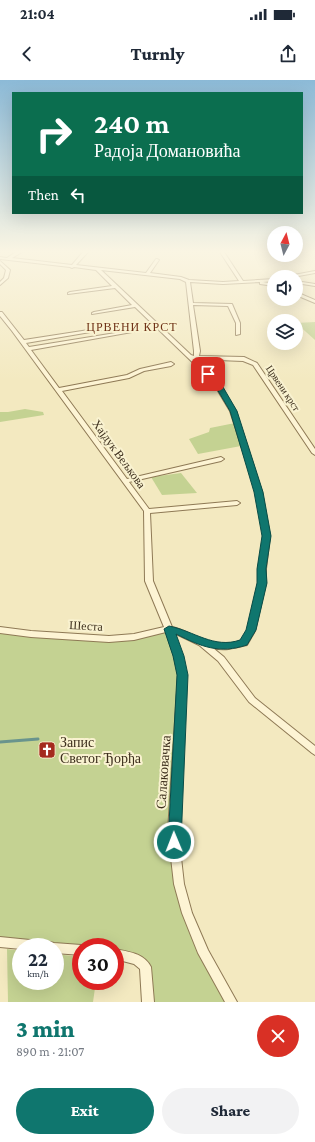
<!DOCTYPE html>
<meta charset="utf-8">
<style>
body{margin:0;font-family:"Crimson Pro",serif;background:#f2f2f3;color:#1f2937;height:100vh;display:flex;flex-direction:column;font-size:15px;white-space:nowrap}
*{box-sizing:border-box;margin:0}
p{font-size:13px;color:#747a83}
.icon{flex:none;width:22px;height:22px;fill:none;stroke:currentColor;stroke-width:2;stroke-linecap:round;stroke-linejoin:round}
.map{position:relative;height:922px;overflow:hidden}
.details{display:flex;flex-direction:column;background:#fff;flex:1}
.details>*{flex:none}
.hud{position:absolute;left:12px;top:12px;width:291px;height:122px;border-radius:0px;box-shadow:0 4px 16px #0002;background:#0b6e4f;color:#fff;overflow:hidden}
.needle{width:26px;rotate:7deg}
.tools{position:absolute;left:267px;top:146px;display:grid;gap:8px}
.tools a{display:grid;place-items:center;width:36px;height:36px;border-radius:50%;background:#fff;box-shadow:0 4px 16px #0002;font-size:20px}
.speed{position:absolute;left:12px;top:858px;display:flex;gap:8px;font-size:20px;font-weight:700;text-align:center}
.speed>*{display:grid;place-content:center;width:52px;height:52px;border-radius:50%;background:#fff;box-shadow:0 4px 16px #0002;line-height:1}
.speed small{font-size:10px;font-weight:400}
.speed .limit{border:6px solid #d22;background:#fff;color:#111}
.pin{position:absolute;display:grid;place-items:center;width:34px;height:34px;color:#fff;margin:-17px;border-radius:8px;box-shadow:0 2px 6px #0006}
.me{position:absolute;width:44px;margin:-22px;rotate:359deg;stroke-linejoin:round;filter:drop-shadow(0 0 3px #0008)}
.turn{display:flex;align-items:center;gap:14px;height:84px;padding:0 16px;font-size:18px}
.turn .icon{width:52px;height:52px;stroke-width:2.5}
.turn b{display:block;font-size:28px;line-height:34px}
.then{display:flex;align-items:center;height:38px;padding:0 16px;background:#0003;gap:8px;font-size:15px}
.round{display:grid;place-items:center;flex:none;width:42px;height:42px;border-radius:21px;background:#f2f2f3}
.headline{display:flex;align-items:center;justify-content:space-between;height:68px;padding:0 16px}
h1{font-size:24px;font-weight:800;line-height:30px;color:#0f766e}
.action{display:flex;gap:8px;margin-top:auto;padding:8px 16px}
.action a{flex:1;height:46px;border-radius:24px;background:#0f766e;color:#fff;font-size:16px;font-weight:800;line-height:46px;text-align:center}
.action a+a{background:#f2f2f3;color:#1f2937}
.status{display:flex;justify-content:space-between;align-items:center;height:28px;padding:0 20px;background:#fff;direction:ltr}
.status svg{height:11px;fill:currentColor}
header{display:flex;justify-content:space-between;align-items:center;height:52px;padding:0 16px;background:#fff;font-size:18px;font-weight:800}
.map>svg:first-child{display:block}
.green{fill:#c4d292}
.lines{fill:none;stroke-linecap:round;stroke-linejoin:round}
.stream{stroke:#69948d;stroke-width:3}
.street-casing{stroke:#8e7955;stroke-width:2}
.street{fill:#fdf4d4;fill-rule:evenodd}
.route{fill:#0f766e;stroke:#0a4d48}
.labels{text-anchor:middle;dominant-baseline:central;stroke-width:4;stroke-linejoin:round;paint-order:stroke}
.far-street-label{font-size:10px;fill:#3c2e1c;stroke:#f9f2d0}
.far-quarter-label{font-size:12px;letter-spacing:1px;fill:#6e3116;stroke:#f9f2d0}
.street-label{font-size:12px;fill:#3c2e1c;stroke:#f9f2d0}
.near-poi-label{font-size:14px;fill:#3c2e1c;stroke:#f9f2d0;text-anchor:start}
.near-street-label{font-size:14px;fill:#3c2e1c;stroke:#f9f2d0}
</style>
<div class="status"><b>21:04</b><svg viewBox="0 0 49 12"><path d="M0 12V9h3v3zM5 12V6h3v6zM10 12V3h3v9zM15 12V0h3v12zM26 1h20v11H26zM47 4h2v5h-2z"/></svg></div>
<header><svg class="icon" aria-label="back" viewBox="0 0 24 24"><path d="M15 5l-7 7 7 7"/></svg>Turnly<svg class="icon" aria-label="share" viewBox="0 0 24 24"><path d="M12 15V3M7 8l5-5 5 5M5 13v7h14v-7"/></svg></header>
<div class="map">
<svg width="315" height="922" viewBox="0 0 315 922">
<rect width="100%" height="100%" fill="#f3e9c0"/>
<g class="green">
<path d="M315,242V260L296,243Z"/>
<path d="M25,329L43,332L44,335L0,342V332H8Z"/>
<path d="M235,343L241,366L198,374L189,359L209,352L210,348Z"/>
<path d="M181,393L197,413L162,415L151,397Z"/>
<path d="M169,549L182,595L175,721L179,804L230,922H148L145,887L115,874V867H55L0,862V550L109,559Z"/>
<path d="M7,869L21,871V901H55V874L81,877V901H96L93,922H8Z"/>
</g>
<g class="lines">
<path class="stream" d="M0,662L38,659"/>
<g class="street-casing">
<g id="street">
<path d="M16,172H22L12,178L72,185L83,172H88L76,185L146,193L156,179H157L159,180L150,193L181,197L189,200L223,202L239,201L220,172H224L243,201L274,199V201L263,202L274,204V206L260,204V202L223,204L190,202L193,223L232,224L240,243V254L236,255V243L228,226L193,225L200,271L199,276L244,277L257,283L315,369V375L312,373L253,285L243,281L194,279L216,299L236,331L262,412L270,456L266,489V503L255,551L247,565C235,568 225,571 213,568L224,577L255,618L315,666V675L312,673L249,622L218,581L199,565L174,553L182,576L186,595L178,751L184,804L192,833L208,870L237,922H225L198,873L182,833L174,804L168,751L178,595L174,576L166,552L134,560L109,562L31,557L0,553V547L31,551L109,556L134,554L164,547L145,501L144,431L12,251L0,236V232H2L24,260L108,247L110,248L108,249L26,263L29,267L134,250V252H132L31,270L59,308L127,295L140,289L171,282L174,284L171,286L144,291L129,298L62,311L127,399L221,377L224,379L221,381L129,402L149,429L237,421L240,423L237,425L150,433L153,501L172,547C183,549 191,555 201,559C214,565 228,565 241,561L247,551L258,503V489L264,456L256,412L230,331L212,301L135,227L92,234V233L94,232L132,225L115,208L68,214V213L70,212L112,206L96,190L74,187L72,188L70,187L0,179V177L7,178ZM101,190L180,199L186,202L194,271V276L191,275Z"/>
<path d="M0,181L10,190L8,198L0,205V202L4,198L6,190L0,184Z"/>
<path d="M315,191V193L293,197H283Z"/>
<path d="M296,201L315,204V206L296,203Z"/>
<path d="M296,212L315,220V223L296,215Z"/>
<path d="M0,857L50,862L54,863L81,865L85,867H81V875L55,873V867H21V869L0,867Z"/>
<path d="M115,869C129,872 144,873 151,887L154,922H142L140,889L134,884L115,879Z"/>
</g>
</g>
<use href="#street" class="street"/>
</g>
<linearGradient id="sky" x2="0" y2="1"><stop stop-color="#8cbad7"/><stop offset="0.57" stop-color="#faf5e3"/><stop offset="1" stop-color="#faf5e3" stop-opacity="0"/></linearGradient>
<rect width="315" height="301" fill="url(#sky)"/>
<path class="route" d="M205,292H210L223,307L237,331L263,412L271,456L266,489L267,503L256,550L247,565C219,574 202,567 176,554L184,576L188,595L181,762L179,766L174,767L169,766L168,762L177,595L173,576L164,549L169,546C194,551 214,569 240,560L246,550L257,503V489L262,456L254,412L230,331L217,309L204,294Z"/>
<defs>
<g id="church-square" transform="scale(0.9)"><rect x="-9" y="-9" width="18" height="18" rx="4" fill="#a42b1e" stroke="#f9f2d0"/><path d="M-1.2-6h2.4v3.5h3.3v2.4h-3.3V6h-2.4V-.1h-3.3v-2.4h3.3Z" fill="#fff"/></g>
</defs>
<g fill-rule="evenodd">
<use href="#church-square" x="47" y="670"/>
</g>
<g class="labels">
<g class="far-street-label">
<text transform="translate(283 308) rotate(56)">Црвени крст</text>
</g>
<g class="far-quarter-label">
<text x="132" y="247">ЦРВЕНИ КРСТ</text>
</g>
<g class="street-label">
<text transform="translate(119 374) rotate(54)">Хајдук Вељкова</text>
<text transform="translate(86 546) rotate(3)">Шеста</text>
</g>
<g class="near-poi-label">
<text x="60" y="662">Запис<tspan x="60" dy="16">Светог Ђорђа</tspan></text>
</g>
<g class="near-street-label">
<text transform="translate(163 692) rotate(-86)">Салаковачка</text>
</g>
</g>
</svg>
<div class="tools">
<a><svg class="needle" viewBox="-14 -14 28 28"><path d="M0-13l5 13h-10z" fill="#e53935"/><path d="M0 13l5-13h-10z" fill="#747a83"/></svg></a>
<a><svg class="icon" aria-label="sound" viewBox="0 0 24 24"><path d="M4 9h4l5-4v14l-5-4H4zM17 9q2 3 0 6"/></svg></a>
<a><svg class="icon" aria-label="layers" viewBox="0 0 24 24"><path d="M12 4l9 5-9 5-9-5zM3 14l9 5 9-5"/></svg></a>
</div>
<div class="speed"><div>22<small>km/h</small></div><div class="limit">30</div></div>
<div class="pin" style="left:208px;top:294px;background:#d93025"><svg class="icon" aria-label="arrive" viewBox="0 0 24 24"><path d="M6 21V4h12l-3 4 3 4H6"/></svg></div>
<svg class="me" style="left:174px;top:762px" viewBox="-20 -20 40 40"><circle r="17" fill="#0f766e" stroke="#fff" stroke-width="3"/><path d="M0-11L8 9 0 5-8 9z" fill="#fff"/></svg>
<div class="hud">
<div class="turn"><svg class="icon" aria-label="right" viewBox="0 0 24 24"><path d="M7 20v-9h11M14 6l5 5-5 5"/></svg><div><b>240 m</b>Радоја Домановића</div></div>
<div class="then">Then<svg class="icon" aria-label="left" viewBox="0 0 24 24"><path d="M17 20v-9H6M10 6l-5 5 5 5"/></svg></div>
</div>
</div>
<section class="details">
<div class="headline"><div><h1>3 min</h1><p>890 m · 21:07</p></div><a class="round" style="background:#d93025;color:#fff"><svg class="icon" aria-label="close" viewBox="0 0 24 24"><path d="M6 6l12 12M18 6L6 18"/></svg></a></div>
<div class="action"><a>Exit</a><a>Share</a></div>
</section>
